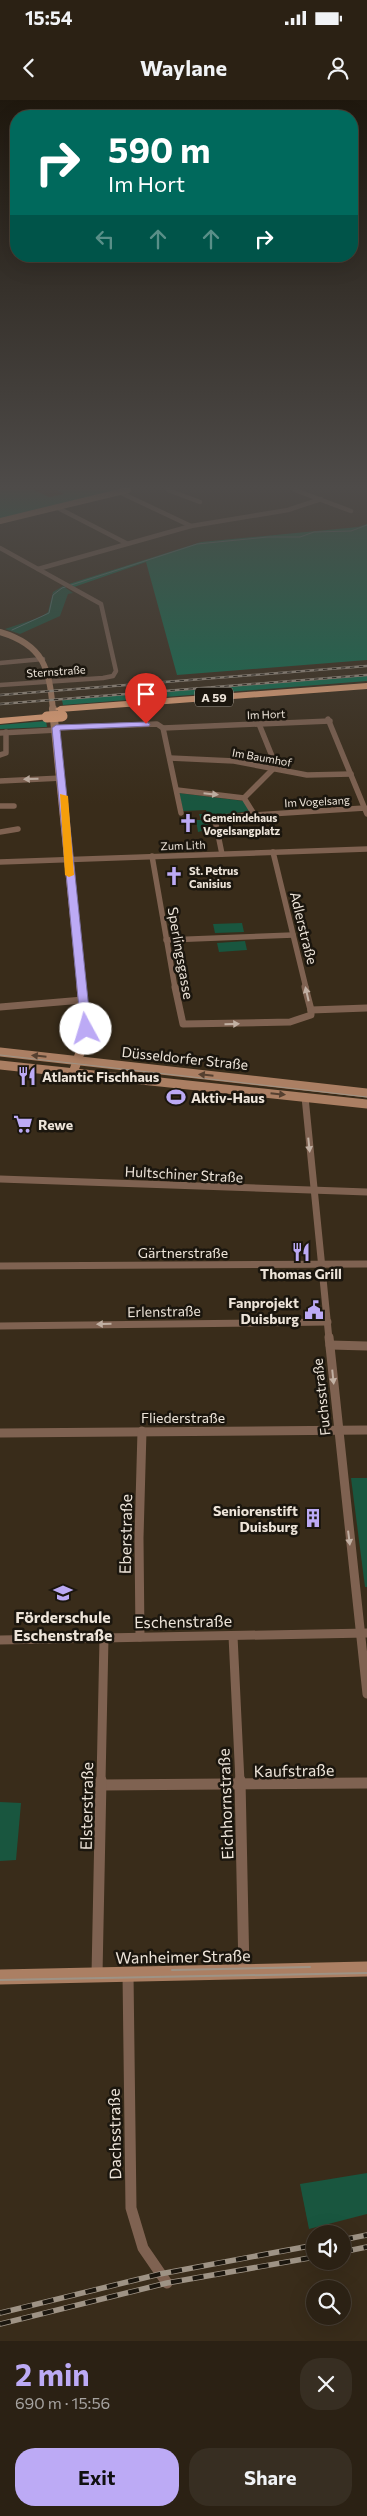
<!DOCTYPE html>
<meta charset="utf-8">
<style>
body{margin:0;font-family:Commissioner,sans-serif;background:#372e22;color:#f1f3f6;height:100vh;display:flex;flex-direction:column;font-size:19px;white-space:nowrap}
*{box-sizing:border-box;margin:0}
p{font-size:16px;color:#a6a3a0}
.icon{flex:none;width:28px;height:28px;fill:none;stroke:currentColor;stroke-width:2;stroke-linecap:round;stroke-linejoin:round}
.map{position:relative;height:2241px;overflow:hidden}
.side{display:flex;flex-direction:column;background:#2b2114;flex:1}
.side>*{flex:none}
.hud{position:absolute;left:10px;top:10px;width:348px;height:152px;border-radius:20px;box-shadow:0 5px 20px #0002,0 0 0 1px #473e34;background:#00695c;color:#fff;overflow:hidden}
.fabs{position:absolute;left:306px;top:2125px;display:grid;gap:10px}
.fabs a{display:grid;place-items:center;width:45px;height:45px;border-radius:50%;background:#2b2114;box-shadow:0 5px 20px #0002,0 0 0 1px #473e34;font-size:25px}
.pin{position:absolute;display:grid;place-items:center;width:42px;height:42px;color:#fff;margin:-51px -21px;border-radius:50% 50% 50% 0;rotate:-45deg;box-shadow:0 0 5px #0007}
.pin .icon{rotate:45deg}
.me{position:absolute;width:55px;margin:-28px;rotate:354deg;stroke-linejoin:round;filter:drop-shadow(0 0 4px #0008)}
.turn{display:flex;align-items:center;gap:18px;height:105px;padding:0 15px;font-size:22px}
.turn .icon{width:65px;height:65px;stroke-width:2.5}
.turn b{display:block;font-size:35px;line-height:42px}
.lanes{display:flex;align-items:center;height:48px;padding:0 15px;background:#0003;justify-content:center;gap:25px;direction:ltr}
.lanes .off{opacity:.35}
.round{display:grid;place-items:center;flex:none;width:52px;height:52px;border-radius:20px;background:#372e22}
.head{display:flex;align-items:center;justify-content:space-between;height:85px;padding:0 15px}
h1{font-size:30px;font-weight:700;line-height:38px;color:#bcaaf5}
.cta{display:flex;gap:10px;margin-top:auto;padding:10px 15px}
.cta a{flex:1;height:58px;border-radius:20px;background:#bcaaf5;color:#111;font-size:20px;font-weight:700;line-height:58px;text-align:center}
.cta a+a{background:#372e22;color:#f1f3f6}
.status{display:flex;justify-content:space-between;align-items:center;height:35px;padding:0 25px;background:#2b2114;direction:ltr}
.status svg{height:14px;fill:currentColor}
header{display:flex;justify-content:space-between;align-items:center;height:65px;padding:0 15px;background:#2b2114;font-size:22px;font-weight:700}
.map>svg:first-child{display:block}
.green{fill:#19563f}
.forest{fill:#0c7151}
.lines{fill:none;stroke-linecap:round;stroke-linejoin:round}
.stream{stroke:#557d7a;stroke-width:1}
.street-far4{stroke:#7f6251;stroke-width:4.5}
.street-far3{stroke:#7f6251;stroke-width:5.5}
.street-far2{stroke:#7f6251;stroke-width:7}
.street-far1{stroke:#7f6251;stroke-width:9}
.street{stroke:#7f6251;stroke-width:11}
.secondary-far3{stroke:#ab7f63;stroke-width:6}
.secondary-far2{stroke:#ab7f63;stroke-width:8}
.secondary-far1{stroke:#ab7f63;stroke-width:9}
.secondary{stroke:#ab7f63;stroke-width:15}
.highway{fill:#eda87c;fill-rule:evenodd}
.tram-far1{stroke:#9e9385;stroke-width:1}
.tram{stroke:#9e9385;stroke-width:2}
.rail-far1-casing{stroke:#9e9385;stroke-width:2.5}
.rail-casing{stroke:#9e9385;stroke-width:5.5}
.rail-far1{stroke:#1b160e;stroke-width:1;stroke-dasharray:4.5;stroke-linecap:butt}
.rail{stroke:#1b160e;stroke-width:4;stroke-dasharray:11;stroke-linecap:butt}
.highway-bridge{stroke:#eda87c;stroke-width:11}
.oneway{fill:#c1b0a3}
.oneway2{fill:#554030}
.route{fill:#bcaaf5;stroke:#7a6e9f}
.slow{fill:#f59e0b}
.labels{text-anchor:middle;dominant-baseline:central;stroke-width:5;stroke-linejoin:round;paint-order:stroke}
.far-street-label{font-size:11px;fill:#ede4d9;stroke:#1b160e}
.far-poi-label{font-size:11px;font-weight:bold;fill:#ede4d9;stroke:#1b160e;text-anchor:start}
.shield{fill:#1b160e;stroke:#aea69c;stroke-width:1}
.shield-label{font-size:12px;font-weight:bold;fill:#ede4d9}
.street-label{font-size:14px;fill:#ede4d9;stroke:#1b160e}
.poi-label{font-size:14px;font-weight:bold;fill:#ede4d9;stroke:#1b160e;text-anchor:start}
.near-street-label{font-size:16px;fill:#ede4d9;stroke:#1b160e}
.near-poi-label{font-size:16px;font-weight:bold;fill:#ede4d9;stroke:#1b160e}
</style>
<div class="status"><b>15:54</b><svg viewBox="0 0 49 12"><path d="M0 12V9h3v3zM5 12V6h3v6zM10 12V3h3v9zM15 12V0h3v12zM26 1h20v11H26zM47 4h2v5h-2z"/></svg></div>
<header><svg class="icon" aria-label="back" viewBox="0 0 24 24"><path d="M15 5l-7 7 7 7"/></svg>Waylane<svg class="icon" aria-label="person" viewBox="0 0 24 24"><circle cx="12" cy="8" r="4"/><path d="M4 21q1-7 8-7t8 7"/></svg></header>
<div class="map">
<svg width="367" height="2241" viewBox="0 0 367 2241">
<rect width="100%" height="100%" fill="#392c1a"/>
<g class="green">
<path d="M63,486L73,493L68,494L60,516L20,534L5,529L41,517L48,512L53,492Z"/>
<path d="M179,693L244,701L250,711L213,716L208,719L211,734H203L202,731L198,732L196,720H201L199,714H207L206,710L183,711Z"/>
<path d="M242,823L244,832L215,833L213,824Z"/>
<path d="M245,841L247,850L219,852L217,843Z"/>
<path d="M351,1378H367V1487H365Z"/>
<path d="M0,1702L21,1703L16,1760L0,1761Z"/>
<path d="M367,2073V2114L309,2129L300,2084Z"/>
</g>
<g class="forest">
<path d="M0,390H34L49,397L64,394L57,390H121L0,419Z"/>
<path d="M367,424V560L177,575L146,462L74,487L69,484L201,442L358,427Z"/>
<path d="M367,576V581L63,605L62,600Z"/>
<path d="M46,621L47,627L0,629V625Z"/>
</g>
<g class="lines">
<path class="stream" d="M12,530L49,513L53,495L62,488L197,444L268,437H300L314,432L351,431L367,425"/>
<g class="street-far4">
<path d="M168,390L200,402"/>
<path d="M295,390L351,411"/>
<path d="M119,392L191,426"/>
<path d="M56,407L126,443"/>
<path d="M0,448L101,504L116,571L113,576L103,578L0,585"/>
<path d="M38,469L191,426L288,410L321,399"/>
<path d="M0,563L43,559"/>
</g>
<g class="street-far3">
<path d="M328,619L367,714"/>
<path d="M56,628L157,624L163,628L330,621"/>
<path d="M163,628L181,713"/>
<path d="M0,633L57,630"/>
<path d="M0,655L6,653V632"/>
<path d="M170,658L234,661L307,675L351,674"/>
<path d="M0,681L62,678"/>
<path d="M177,690L244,698L254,714"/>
<path d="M244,698L276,666L259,624"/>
<path d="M0,706H14"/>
<path d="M0,732L18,729"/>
<path d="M273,752L306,888"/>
<path d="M222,754L215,720L220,717L365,708"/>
<path d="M152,756L175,888"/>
<path d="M0,762L367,749"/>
<path d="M166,840L293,835"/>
</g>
<g class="street-far2">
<path d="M175,887L183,924L290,922L311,915V910"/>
<path d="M305,887L311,910"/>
<path d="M0,907L83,900"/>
<path d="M311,910L367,908"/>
<path d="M305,997L329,1239"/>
<path d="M0,1079L367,1092"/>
<path d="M0,1166L367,1164"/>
<path d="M0,1226L328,1222"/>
</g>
<g class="street-far1">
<path d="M329,1237L367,1594"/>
<path d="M330,1245L367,1246"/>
<path d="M0,1333L367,1330"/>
<path d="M233,1536L240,1682"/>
<path d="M140,1537L139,1438L142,1331"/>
<path d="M0,1540L367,1533"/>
<path d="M101,1682L104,1538"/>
</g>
<g class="street">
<path d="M240,1680L244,1872"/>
<path d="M101,1685L367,1683"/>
<path d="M97,1874L101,1680"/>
<path d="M128,1874L131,2108L143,2148L167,2183"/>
</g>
<g class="secondary-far3">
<path d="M0,421L128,390"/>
<path d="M0,532C44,545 49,568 53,610"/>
</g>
<path class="secondary-far2" d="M53,609L81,888"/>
<g class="secondary-far1">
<path d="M0,952L367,993"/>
<path d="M0,965L367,1004"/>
<path d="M73,973L86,935L81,887"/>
</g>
<path class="secondary" d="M0,1877L367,1869"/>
<g class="highway">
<path d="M367,583V589L60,612L55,609L60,606Z"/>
<path d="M47,614L52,617L50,619L0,624V618Z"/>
</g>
<path class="tram-far1" d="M0,955L367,997"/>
<g class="tram">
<path d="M172,1870L310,1867"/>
<path d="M0,1880L367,1873"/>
</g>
<g class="rail-far1-casing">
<g id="rail-far1">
<path d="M0,595L367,566"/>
<path d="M0,604L367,575"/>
</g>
</g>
<g class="rail-casing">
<g id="rail">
<path d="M342,2140L367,2135"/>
<path d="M342,2152L367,2147"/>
<path d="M0,2213L160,2174L315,2145"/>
<path d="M0,2224L167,2183L315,2157"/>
</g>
</g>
<use href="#rail-far1" class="rail-far1"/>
<use href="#rail" class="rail"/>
<path class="highway-bridge" d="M47,617L62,616"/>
</g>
<defs><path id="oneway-solid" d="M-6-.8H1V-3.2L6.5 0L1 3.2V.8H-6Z" transform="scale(1.25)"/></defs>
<g class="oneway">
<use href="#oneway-solid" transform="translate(31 679) rotate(178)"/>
<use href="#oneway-solid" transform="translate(211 694) rotate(6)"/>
<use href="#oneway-solid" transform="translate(307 894) rotate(-103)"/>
<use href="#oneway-solid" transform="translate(232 924) rotate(-2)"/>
<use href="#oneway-solid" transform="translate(309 1045) rotate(84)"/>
<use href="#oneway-solid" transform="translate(104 1224) rotate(179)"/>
<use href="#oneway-solid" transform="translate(333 1277) rotate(84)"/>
<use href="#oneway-solid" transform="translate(349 1438) rotate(83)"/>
</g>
<g class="oneway2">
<use href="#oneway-solid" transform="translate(39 956) rotate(-174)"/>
<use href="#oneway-solid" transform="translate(206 975) rotate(-174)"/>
<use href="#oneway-solid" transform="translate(278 994) rotate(6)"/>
</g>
<linearGradient id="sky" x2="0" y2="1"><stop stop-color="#1f180e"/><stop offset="0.55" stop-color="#4e4b49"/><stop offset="1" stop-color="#4e4b49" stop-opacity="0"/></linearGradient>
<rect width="367" height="704" fill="url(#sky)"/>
<path class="route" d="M146,622L150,624L149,626L60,630L91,929L86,932L81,929L52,628L56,625Z"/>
<path class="slow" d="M60,694L68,696L74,775L69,777L65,775Z"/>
<defs>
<g id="church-bare" transform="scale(1.5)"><path d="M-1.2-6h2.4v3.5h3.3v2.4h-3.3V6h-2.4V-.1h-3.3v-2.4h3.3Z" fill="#bcaaf5" stroke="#1b160e" stroke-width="2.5" paint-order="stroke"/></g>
<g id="restaurant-bare" transform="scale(1.5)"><path d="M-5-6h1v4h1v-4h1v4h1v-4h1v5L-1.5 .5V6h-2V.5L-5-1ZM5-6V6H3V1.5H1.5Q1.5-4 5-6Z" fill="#bcaaf5" stroke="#1b160e" stroke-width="2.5" paint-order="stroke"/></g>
<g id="stadium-bare" transform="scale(1.5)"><path d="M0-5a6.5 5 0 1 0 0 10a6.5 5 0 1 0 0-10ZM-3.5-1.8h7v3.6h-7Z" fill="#bcaaf5" stroke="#1b160e" stroke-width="2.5" paint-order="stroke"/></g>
<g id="supermarket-bare" transform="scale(1.5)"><path d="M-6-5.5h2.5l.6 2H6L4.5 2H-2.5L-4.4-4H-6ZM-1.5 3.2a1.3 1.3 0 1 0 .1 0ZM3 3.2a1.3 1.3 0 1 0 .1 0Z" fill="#bcaaf5" stroke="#1b160e" stroke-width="2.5" paint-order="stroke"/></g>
<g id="civic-bare" transform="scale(1.5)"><path d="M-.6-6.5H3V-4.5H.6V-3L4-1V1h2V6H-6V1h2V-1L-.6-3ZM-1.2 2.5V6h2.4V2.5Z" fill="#bcaaf5" stroke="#1b160e" stroke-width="2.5" paint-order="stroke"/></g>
<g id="building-bare" transform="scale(1.5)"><path d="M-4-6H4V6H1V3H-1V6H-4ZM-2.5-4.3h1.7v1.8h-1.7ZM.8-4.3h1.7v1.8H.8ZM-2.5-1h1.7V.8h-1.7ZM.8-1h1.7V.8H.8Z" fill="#bcaaf5" stroke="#1b160e" stroke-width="2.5" paint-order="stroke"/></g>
<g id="school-bare" transform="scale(1.5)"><path d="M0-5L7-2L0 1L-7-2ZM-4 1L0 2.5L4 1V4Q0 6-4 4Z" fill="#bcaaf5" stroke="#1b160e" stroke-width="2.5" paint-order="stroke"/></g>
</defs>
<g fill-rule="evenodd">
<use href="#church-bare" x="188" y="723"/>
<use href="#church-bare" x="174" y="776"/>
<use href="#restaurant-bare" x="27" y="976"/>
<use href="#stadium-bare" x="176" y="997"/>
<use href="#supermarket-bare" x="23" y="1024"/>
<use href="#restaurant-bare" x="301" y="1152"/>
<use href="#civic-bare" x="314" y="1210"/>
<use href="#building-bare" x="313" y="1418"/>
<use href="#school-bare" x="63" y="1493"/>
</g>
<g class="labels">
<g class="far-street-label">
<text transform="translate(56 571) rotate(-4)">Sternstraße</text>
<text transform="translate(266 614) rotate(-2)">Im Hort</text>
<text transform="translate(262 657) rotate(10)">Im Baumhof</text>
<text transform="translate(317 701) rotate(-3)">Im Vogelsang</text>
<text transform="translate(183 745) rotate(-2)">Zum Lith</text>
</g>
<g class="far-poi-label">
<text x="203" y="717">Gemeindehaus<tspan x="203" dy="13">Vogelsangplatz</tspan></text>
<text x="189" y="770">St. Petrus<tspan x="189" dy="13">Canisius</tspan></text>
</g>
<rect class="shield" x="195" y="587.5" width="38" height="19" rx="4"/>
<g class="shield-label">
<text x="214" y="597">A 59</text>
</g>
<g class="street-label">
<text transform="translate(304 828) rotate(76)">Adlerstraße</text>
<text transform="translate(181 853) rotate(80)">Sperlingsgasse</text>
<text transform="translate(185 958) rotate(6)">Düsseldorfer Straße</text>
<text transform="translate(184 1074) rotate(3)">Hultschiner Straße</text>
<text x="183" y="1152">Gärtnerstraße</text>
<text transform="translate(164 1211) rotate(-1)">Erlenstraße</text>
<text transform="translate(321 1297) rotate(-96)">Fuchsstraße</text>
<text x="183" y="1317">Fliederstraße</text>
</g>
<g class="poi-label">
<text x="42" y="976">Atlantic Fischhaus</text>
<text x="191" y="997">Aktiv-Haus</text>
<text x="38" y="1024">Rewe</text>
<text x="301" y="1173" text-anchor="middle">Thomas Grill</text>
<text x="299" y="1202" text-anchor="end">Fanprojekt<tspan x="299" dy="16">Duisburg</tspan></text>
<text x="298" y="1410" text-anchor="end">Seniorenstift<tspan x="298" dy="16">Duisburg</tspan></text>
</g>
<g class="near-street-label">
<text transform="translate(125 1434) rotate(-89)">Eberstraße</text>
<text transform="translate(183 1521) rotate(-1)">Eschenstraße</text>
<text transform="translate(294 1670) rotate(-1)">Kaufstraße</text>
<text transform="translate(225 1704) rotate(-92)">Eichhornstraße</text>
<text transform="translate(86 1706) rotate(-89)">Elsterstraße</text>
<text transform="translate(183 1856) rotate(-1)">Wanheimer Straße</text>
<text transform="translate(114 2034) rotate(-91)">Dachsstraße</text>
</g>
<g class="near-poi-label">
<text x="63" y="1516">Förderschule<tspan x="63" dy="18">Eschenstraße</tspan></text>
</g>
</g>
</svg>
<div class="fabs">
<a><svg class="icon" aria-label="sound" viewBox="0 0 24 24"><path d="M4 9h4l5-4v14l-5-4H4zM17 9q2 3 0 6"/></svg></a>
<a><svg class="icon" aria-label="search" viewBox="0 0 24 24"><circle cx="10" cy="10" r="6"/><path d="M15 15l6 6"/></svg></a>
</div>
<div class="pin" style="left:146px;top:624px;background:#d93025"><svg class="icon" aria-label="arrive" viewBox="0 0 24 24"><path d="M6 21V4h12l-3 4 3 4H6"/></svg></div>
<svg class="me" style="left:86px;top:929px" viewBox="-20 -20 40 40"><circle r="19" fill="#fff"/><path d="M0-13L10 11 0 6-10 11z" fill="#bcaaf5"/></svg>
<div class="hud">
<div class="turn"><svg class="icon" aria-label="right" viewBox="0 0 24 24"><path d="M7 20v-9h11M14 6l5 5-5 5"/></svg><div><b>590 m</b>Im Hort</div></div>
<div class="lanes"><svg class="icon off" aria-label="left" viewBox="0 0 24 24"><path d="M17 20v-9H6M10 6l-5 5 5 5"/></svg><svg class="icon off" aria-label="ahead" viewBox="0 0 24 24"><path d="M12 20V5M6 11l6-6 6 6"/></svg><svg class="icon off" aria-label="ahead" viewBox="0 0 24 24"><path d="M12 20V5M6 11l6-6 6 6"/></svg><svg class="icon" aria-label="right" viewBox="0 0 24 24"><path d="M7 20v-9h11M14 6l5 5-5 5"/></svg></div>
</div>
</div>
<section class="side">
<div class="head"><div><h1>2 min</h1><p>690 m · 15:56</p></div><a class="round"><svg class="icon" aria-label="close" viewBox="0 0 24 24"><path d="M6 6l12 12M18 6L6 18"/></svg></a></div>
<div class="cta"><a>Exit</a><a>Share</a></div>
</section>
